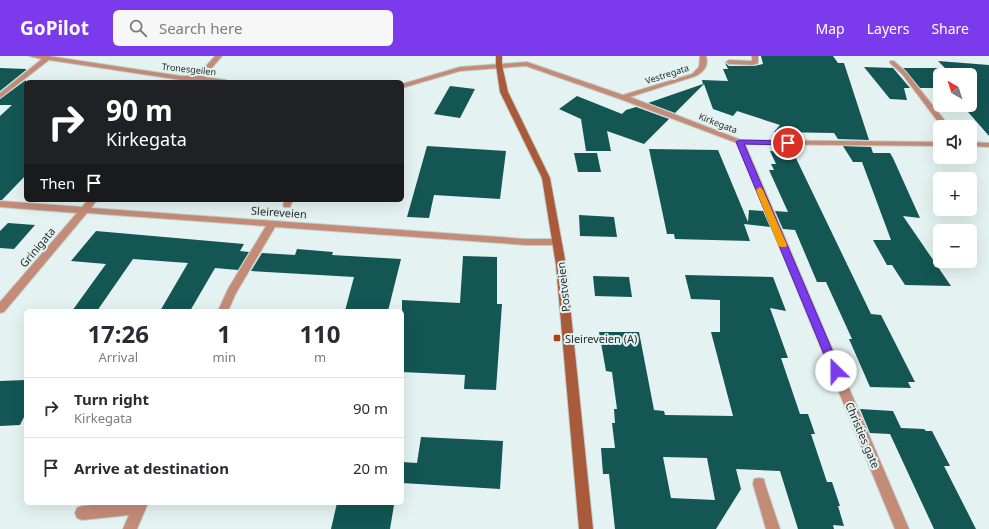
<!DOCTYPE html>
<meta charset="utf-8">
<style>
body{margin:0;font-family:"Noto Sans",sans-serif;background:#f7f7f7;color:#2b2b33;height:100vh;display:flex;flex-direction:column;font-size:15px;white-space:nowrap}
*{box-sizing:border-box;margin:0}
p{font-size:13px;color:#7c7c81}
.icon{flex:none;width:22px;height:22px;fill:none;stroke:currentColor;stroke-width:2;stroke-linecap:round;stroke-linejoin:round}
.map{position:relative;flex:1;overflow:hidden}
.side{position:absolute;left:24px;top:253px;width:380px;height:196px;display:flex;flex-direction:column;background:#fff;border-radius:6px;box-shadow:0 4px 16px #0002}
.side>*{flex:none}
.hud{position:absolute;left:24px;top:24px;width:380px;height:122px;border-radius:6px;box-shadow:0 4px 16px #0002;background:#202124;color:#fff;overflow:hidden}
.needle{width:26px;rotate:321deg}
.fabs{position:absolute;left:933px;top:12px;display:grid;gap:8px}
.fabs a{display:grid;place-items:center;width:44px;height:44px;border-radius:6px;background:#fff;box-shadow:0 4px 16px #0002;font-size:20px}
.pin{position:absolute;display:grid;place-items:center;width:34px;height:34px;color:#fff;margin:-17px;border:2px solid #fff;border-radius:50%;box-shadow:0 1px 4px #0007}
.me{position:absolute;width:44px;margin:-22px;rotate:337deg;stroke-linejoin:round;filter:drop-shadow(0 0 3px #0008)}
.turn{display:flex;align-items:center;gap:14px;height:84px;padding:0 16px;font-size:18px}
.turn .icon{width:52px;height:52px;stroke-width:2.5}
.turn b{display:block;font-size:28px;line-height:34px}
.then{display:flex;align-items:center;height:38px;padding:0 16px;background:#0003;gap:8px;font-size:15px}
.eta{display:flex;justify-content:space-evenly;align-items:center;height:68px;text-align:center}
.eta b{font-size:24px;font-weight:700;line-height:28px}
ul{padding:0;list-style:none}
li{display:flex;align-items:center;gap:12px;height:60px;padding:0 16px;border-top:1px solid #e1e1e2}
li div{flex:1}
li b{display:block;font-size:15px}
li em{font-style:normal}
header{display:flex;align-items:center;gap:24px;box-sizing:border-box;height:56px;padding:0 20px;background:#7c3aed;color:#fff}
header strong{font-size:19px}
nav{display:flex;gap:22px;margin-inline-start:auto;font-size:14px}
.search{width:280px;height:36px;background:#f7f7f7;display:flex;align-items:center;gap:10px;box-sizing:border-box;padding:0 14px;border-radius:6px;color:#7c7c81;font-size:15px}
.map>svg:first-child{display:block}
.building{fill:#135654;fill-rule:evenodd}
.lines{fill:none;stroke-linecap:round;stroke-linejoin:round}
.lane-casing{stroke:#c2cfce;stroke-width:2}
.street-casing{stroke:#c2cfce;stroke-width:2}
.secondary-casing{stroke:#c2cfce;stroke-width:2}
.lane{fill:#c48c77;fill-rule:evenodd}
.street{fill:#c48c77;fill-rule:evenodd}
.secondary{fill:#a95a3b;fill-rule:evenodd}
.route{fill:#7c3aed;stroke:#51269a}
.slow{fill:#f59e0b}
.poi-dot{fill:#a94416;stroke:#e4f3f2;stroke-width:1.5}
.labels{text-anchor:middle;dominant-baseline:central;stroke-width:4;stroke-linejoin:round;paint-order:stroke}
.far-street-label{font-size:9px;fill:#262c2c;stroke:#e4f3f2}
.street-label{font-size:11px;fill:#262c2c;stroke:#e4f3f2}
.poi-label{font-size:11px;fill:#262c2c;stroke:#e4f3f2;text-anchor:start}
</style>
<header>
<strong>GoPilot</strong>
<div class="search"><svg class="icon" aria-label="search" viewBox="0 0 24 24"><circle cx="10" cy="10" r="6"/><path d="M15 15l6 6"/></svg>Search here</div>
<nav><a>Map</a><a>Layers</a><a>Share</a></nav>
</header>
<div class="map">
<svg width="989" height="473" viewBox="0 0 989 473">
<rect width="100%" height="100%" fill="#e4f3f2"/>
<g class="building">
<path d="M761,0H833L838,7H844L869,84L838,83L834,77L774,76L780,69L737,55L733,60L713,53L704,28L675,57L648,47L703,28L702,24L728,25L723,13H728L725,7L729,10H754L763,8Z"/>
<path d="M938,5L989,9V80L962,49H970V19H940V32H920L903,12H945Z"/>
<path d="M864,11L893,12L910,32H904L907,44L890,43Z"/>
<path d="M0,12L26,13V14L0,35Z"/>
<path d="M26,24V119L2,144H0V60L12,49H0V43Z"/>
<path d="M450,30L475,33L460,62L434,58Z"/>
<path d="M577,40L622,58L626,54L636,51L669,63L644,88L607,75L611,95H586L581,63L559,53Z"/>
<path d="M427,90L506,95L500,143L434,139L429,162L407,161Z"/>
<path d="M843,90L871,91L873,97H890L893,102L920,162L903,160L951,230L905,229L892,209H887L873,184H891L862,106H853Z"/>
<path d="M649,93L718,94L748,166L749,154L763,155L770,171L744,168L750,185L675,183L674,178H667Z"/>
<path d="M770,95L793,96L871,258L881,259L915,326H908L911,332L870,331L849,283H852L826,226H817L795,174L783,173L775,155L788,156L769,114H774L771,108H776Z"/>
<path d="M574,97H597L601,116H578Z"/>
<path d="M579,159L614,161L617,181L580,180Z"/>
<path d="M8,167L35,169L14,193L0,192V175Z"/>
<path d="M96,175L244,188L240,195L249,196L238,214L215,212L190,255H160L188,207L133,203L97,255H72L106,208L71,205Z"/>
<path d="M297,193L333,196L332,199L401,203L388,255H345L354,221L251,215L262,197L295,199Z"/>
<path d="M463,200L497,201V248H502L496,334L464,333L465,319L402,316V244L460,247Z"/>
<path d="M685,219L773,221L786,255L770,252L788,302H781L800,358H808L815,378H811L827,426H832L840,450H838L844,470L833,469L834,473H798L780,415L736,413L741,433L716,473H615L609,418H603L601,392H615L612,367H615L614,353H617L612,316L606,315L599,276H639L654,354L664,355L665,359L733,360L711,276H720V244L691,243ZM663,401L707,402L715,444L671,442Z"/>
<path d="M593,220L629,221L632,241L595,240Z"/>
<path d="M26,324V357L20,369L0,370V325Z"/>
<path d="M860,353L893,355L901,372L924,373L926,375H932L950,410H944L976,473H934L890,378L870,377Z"/>
<path d="M421,381L503,385L500,433L402,427V406L417,407Z"/>
<path d="M337,447L394,449L390,473H331Z"/>
</g>
<g class="lines">
<g class="lane-casing">
<g id="lane">
<path d="M752,0H758V7L753,9L729,8L726,6L729,4L752,5Z"/>
<path d="M890,5H894L906,16L950,71H942L902,18L890,7Z"/>
<path d="M114,447H144L146,451L144,456L139,458L82,464L77,462L75,457L77,452L82,450Z"/>
</g>
</g>
<g class="street-casing">
<g id="street">
<path d="M29,0H48L181,20H197L215,0H222L204,21L226,24L229,26L200,24L199,26H192L193,24H181L49,4L0,42V37L42,3Z"/>
<path d="M700,0H706C709,10 704,15 696,20L630,41L741,84L940,86V90L745,88L909,473H895L737,87L620,43L526,10L460,15L402,32V28L460,11L527,6L623,39L692,18L699,11Z"/>
<path d="M970,86L989,87V91L970,90Z"/>
<path d="M88,144H97L91,152L526,183H556L561,186L556,189H526L275,171L236,237L228,255H218L228,233L266,170L87,157L4,256L0,257V246L77,157L0,151V145L82,151Z"/>
<path d="M285,144H293L290,151H284L283,149Z"/>
<path d="M759,422L764,423L765,428L780,473H766L753,428L754,423Z"/>
<path d="M134,447H148L137,473H123Z"/>
</g>
</g>
<g class="secondary-casing">
<path id="secondary" d="M496,0H502V9L508,36L550,122L566,209L593,473H579L556,209L542,122L500,36L496,9Z"/>
</g>
<use href="#lane" class="lane"/>
<use href="#street" class="street"/>
<use href="#secondary" class="secondary"/>
</g>
<path class="route" d="M740,84L788,85L791,87L788,89L744,88L841,315L840,319L836,320L832,319L831,315L736,86Z"/>
<path class="slow" d="M760,131L763,134L787,189L786,191H780L778,189L756,134Z"/>
<rect class="poi-dot" x="553" y="278" width="8" height="8" rx="2"/>
<g class="labels">
<g class="far-street-label">
<text transform="translate(189 13) rotate(6)">Tronesgeilen</text>
<text transform="translate(667 18) rotate(-18)">Vestregata</text>
<text transform="translate(718 67) rotate(21)">Kirkegata</text>
</g>
<g class="street-label">
<text transform="translate(279 156) rotate(4)">Sleireveien</text>
<text transform="translate(37 191) rotate(-50)">Grinigata</text>
<text transform="translate(563 231) rotate(-96)">Postveien</text>
<text transform="translate(863 379) rotate(67)">Christies gate</text>
</g>
<g class="poi-label">
<text x="565" y="282">Sleireveien (A)</text>
</g>
</g>
</svg>
<div class="fabs">
<a><svg class="needle" viewBox="-14 -14 28 28"><path d="M0-13l5 13h-10z" fill="#e53935"/><path d="M0 13l5-13h-10z" fill="#7c7c81"/></svg></a>
<a><svg class="icon" aria-label="sound" viewBox="0 0 24 24"><path d="M4 9h4l5-4v14l-5-4H4zM17 9q2 3 0 6"/></svg></a>
<a>+</a>
<a>−</a>
</div>
<div class="pin" style="left:788px;top:87px;background:#d93025"><svg class="icon" aria-label="arrive" viewBox="0 0 24 24"><path d="M6 21V4h12l-3 4 3 4H6"/></svg></div>
<svg class="me" style="left:836px;top:315px" viewBox="-20 -20 40 40"><circle r="19" fill="#fff"/><path d="M0-13L10 11 0 6-10 11z" fill="#7c3aed"/></svg>
<div class="hud">
<div class="turn"><svg class="icon" aria-label="right" viewBox="0 0 24 24"><path d="M7 20v-9h11M14 6l5 5-5 5"/></svg><div><b>90 m</b>Kirkegata</div></div>
<div class="then">Then<svg class="icon" aria-label="arrive" viewBox="0 0 24 24"><path d="M6 21V4h12l-3 4 3 4H6"/></svg></div>
</div>
<section class="side">
<div class="eta">
<div><b>17:26</b><p>Arrival</p></div>
<div><b>1</b><p>min</p></div>
<div><b>110</b><p>m</p></div>
</div>
<ul>
<li><svg class="icon" aria-label="right" viewBox="0 0 24 24"><path d="M7 20v-9h11M14 6l5 5-5 5"/></svg><div><b>Turn right</b><p>Kirkegata</p></div><em>90 m</em></li>
<li><svg class="icon" aria-label="arrive" viewBox="0 0 24 24"><path d="M6 21V4h12l-3 4 3 4H6"/></svg><div><b>Arrive at destination</b></div><em>20 m</em></li>
</ul>
</section>
</div>
